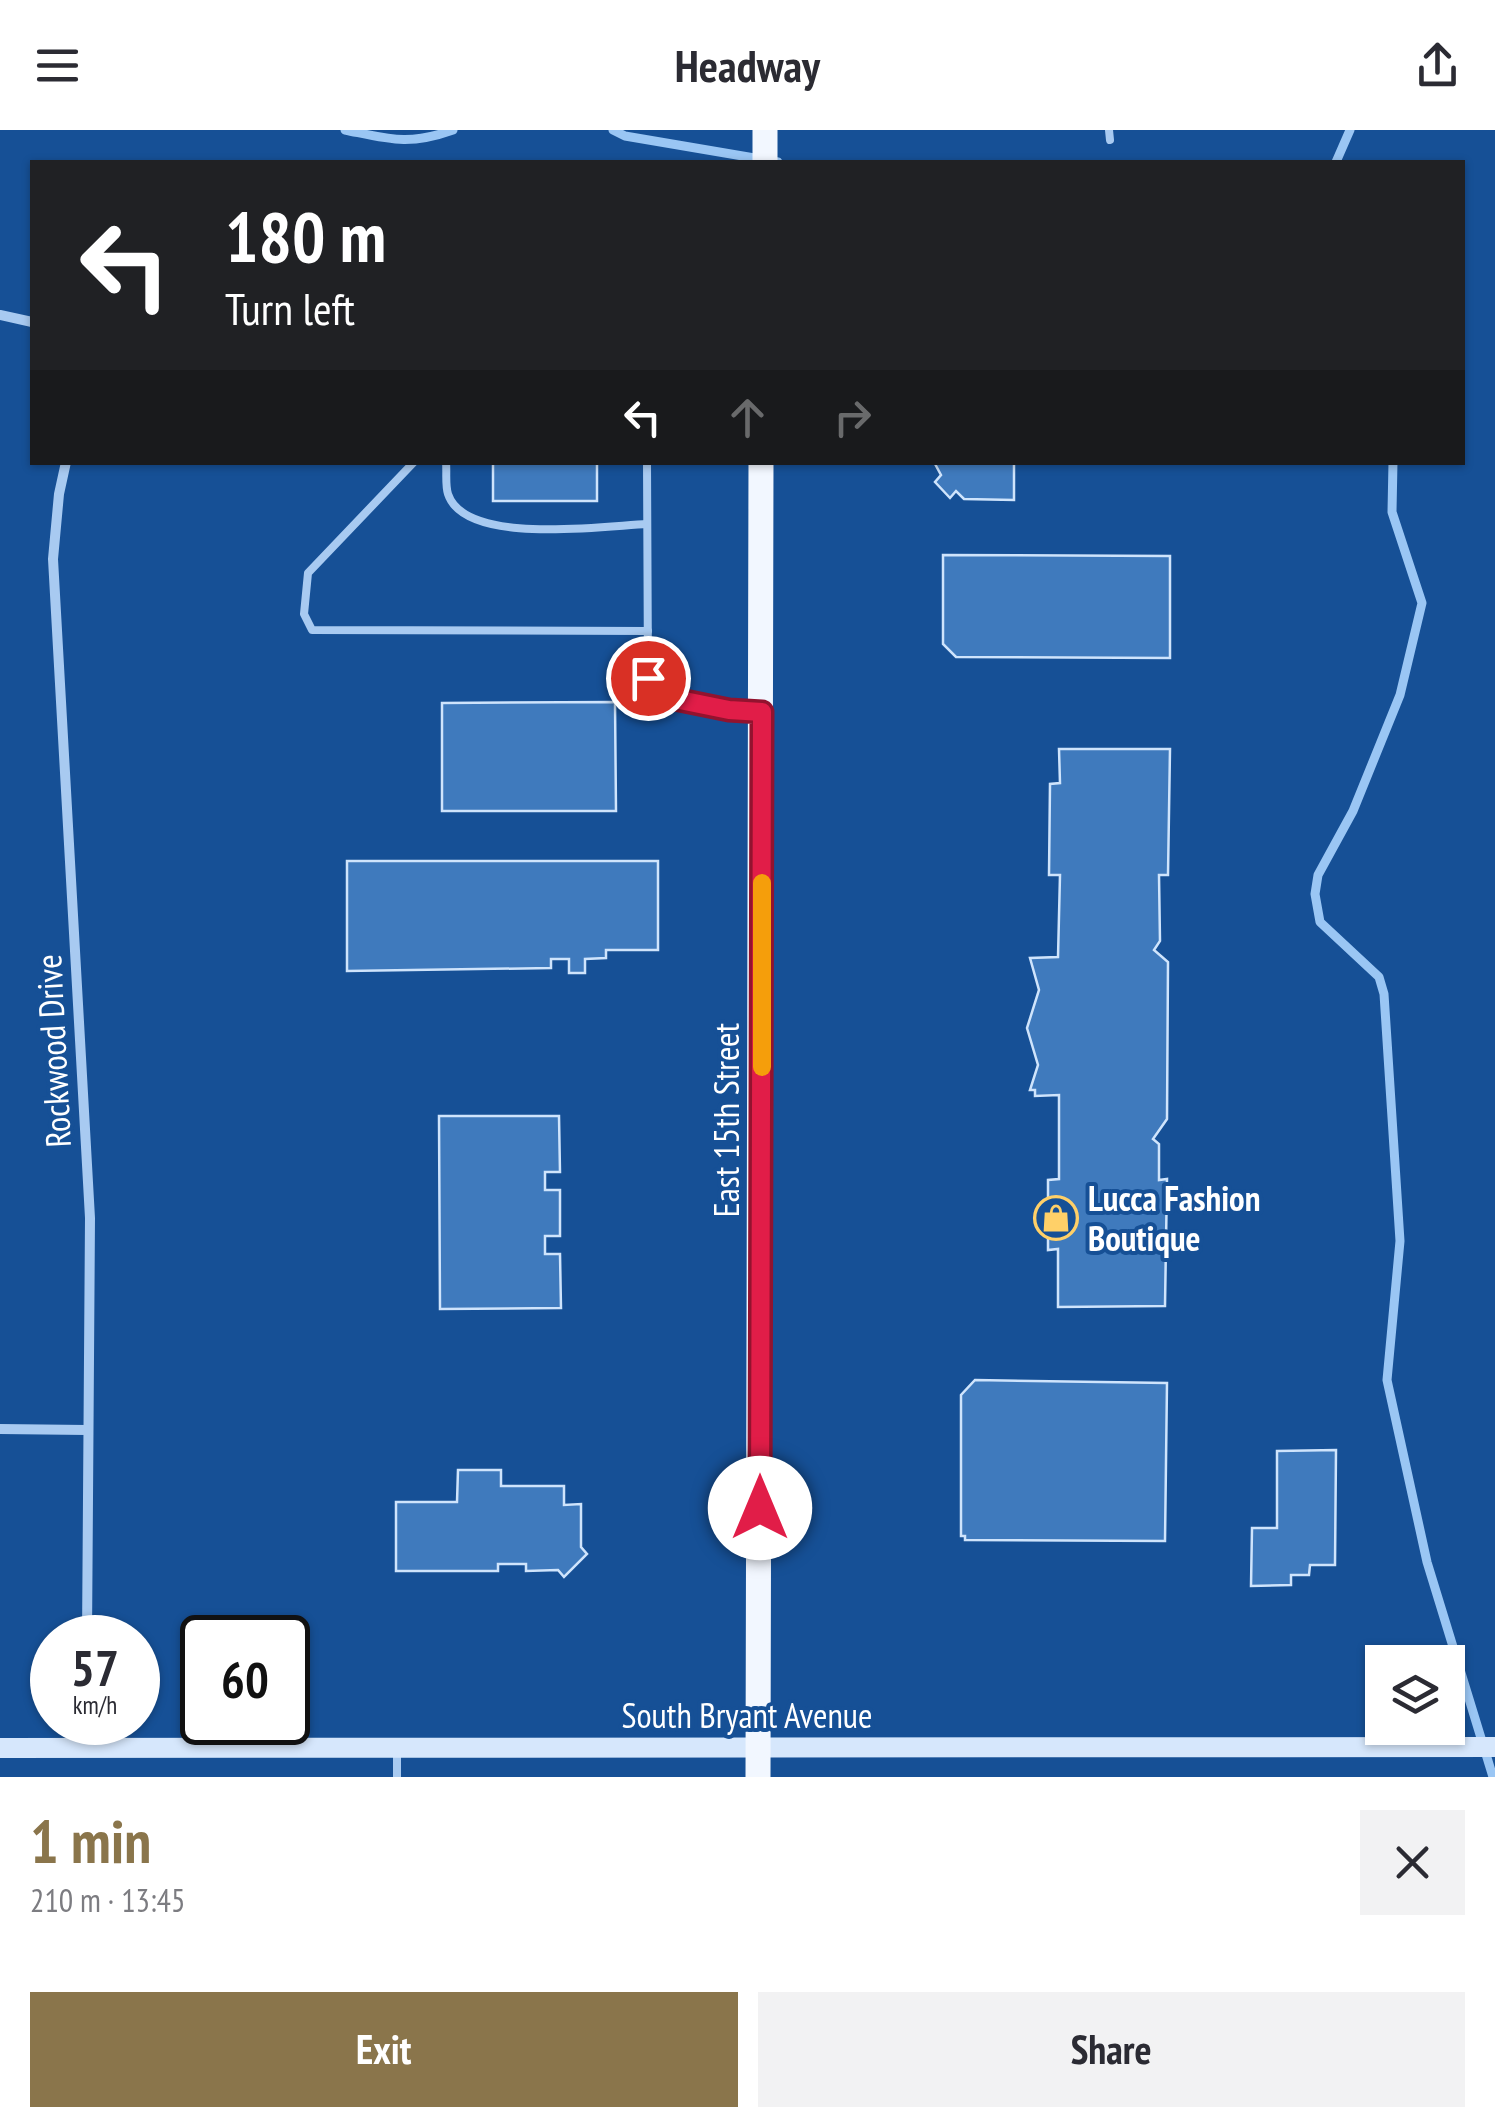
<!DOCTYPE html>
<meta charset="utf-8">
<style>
body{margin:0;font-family:"PT Sans Narrow",sans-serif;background:#f2f2f3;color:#2b2b33;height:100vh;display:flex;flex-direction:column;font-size:38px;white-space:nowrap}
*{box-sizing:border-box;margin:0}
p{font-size:32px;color:#7c7c81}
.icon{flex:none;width:55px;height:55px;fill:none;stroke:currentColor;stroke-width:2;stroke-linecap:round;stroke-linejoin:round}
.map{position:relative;height:1647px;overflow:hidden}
.sheet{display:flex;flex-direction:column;background:#fff;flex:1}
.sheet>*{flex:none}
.banner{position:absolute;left:30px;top:30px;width:1435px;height:305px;border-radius:0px;box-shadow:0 2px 8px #0004;background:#202124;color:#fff;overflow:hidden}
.fabs{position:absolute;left:1365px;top:1515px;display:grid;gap:20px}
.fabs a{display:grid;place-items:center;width:100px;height:100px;border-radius:0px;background:#fff;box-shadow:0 2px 8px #0004;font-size:50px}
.speed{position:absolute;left:30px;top:1485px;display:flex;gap:20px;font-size:50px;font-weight:700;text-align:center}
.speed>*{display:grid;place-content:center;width:130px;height:130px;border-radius:50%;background:#fff;box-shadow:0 2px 8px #0004;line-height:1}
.speed small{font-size:25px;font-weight:400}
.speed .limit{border:5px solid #111;border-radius:15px;background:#fff;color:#111}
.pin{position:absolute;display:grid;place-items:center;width:85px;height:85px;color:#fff;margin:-42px;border:5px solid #fff;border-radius:50%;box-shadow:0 2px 10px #0007}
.me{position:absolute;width:110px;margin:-55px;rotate:0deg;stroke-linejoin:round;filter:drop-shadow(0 0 8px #0008)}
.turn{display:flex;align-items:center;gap:35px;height:210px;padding:0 30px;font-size:45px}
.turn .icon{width:130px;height:130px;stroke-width:2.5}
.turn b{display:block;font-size:70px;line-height:85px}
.lanes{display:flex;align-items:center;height:95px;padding:0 30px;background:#0003;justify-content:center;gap:50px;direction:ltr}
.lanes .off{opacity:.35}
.round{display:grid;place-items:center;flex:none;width:105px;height:105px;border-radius:0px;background:#f2f2f3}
.summary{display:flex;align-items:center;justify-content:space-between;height:170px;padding:0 30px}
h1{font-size:60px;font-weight:700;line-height:75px;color:#8a754b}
.cta{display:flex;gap:20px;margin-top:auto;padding:20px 30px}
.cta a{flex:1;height:115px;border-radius:0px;background:#8a754b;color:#fff;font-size:40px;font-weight:700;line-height:115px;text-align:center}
.cta a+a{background:#f2f2f3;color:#2b2b33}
header{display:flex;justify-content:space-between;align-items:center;height:130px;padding:0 30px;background:#fff;font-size:45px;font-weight:700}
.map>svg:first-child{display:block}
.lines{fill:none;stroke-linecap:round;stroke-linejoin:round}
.stream{stroke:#9ac6f4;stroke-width:9}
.building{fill:#3f7abd;stroke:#cfe4fc;stroke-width:2.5}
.lane{stroke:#a8caf1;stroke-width:8}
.street{stroke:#a8caf1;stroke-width:10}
.secondary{stroke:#d6e7fc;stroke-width:20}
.primary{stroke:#f2f7ff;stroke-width:25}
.route-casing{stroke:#92132f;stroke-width:25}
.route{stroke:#e11d48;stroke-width:18}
.slow{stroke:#f59e0b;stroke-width:18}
.labels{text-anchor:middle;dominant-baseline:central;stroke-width:8;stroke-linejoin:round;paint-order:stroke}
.street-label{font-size:35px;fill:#fff;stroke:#165096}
.poi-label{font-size:35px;font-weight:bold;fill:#fff;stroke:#165096;text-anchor:start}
</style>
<header><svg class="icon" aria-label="menu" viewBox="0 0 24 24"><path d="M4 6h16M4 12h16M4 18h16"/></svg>Headway<svg class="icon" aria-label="share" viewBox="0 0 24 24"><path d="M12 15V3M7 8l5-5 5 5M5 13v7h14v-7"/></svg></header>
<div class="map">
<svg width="1495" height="1647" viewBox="0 0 1495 1647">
<rect width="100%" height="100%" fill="#165096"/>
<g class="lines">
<g class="stream">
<path d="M345,0C389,9 408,16 453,0"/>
<path d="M613,0L625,6L778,32"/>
<path d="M1336,32L1350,0"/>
<path d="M1393,332L1392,382L1422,473L1400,565L1353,681L1318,745L1315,764L1320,792L1379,847L1384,864L1400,1111L1387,1250L1427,1432L1493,1647"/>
</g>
</g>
<g class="building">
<rect x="493" y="332" width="104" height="39"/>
<path d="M934,332H1014V370L964,369L956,361L950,368L935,352L941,345Z"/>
<path d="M943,425L1170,426V528L956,527L943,514Z"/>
<path d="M615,572L616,681H442V573Z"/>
<path d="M1059,619H1170L1168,745H1159L1160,811L1154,820L1168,832L1167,989L1153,1009L1159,1014V1050L1167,1049L1165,1176L1058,1177V1119L1048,1120V1050L1059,1049V965L1035,966V960H1030L1038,935L1027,898L1039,860L1030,828L1058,827L1060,745H1049L1050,654L1060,653Z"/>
<path d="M347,731H658V820H606V828L585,829V843H569V829H551V838L347,841Z"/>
<path d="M439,986H559L560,1042H545V1060H560V1106H545V1124H560L561,1178L440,1179Z"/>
<path d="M975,1250L1167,1253L1165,1411L965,1410V1406H961V1265Z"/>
<path d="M1336,1320L1335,1435H1310L1309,1445H1291V1455L1251,1456L1252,1398H1277V1321Z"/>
<path d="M458,1340H501V1356H564V1375L581,1374V1417L587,1424L564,1447L558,1440L526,1441V1434H498V1441H396V1372H457Z"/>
</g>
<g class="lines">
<g class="lane">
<path d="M1109,0L1110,10"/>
<path d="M414,332L308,443L304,484L312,500L648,501"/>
<path d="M446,332C447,342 445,355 448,364C465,416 603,396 647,394"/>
<path d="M647,332L648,549L660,566L729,579L758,581"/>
<path d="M397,1621V1647"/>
</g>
<g class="street">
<path d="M0,185L32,192"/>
<path d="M66,332L59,364L53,429L90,1088L87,1508"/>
<path d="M0,1299L87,1300"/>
<path d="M87,1592V1618"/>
</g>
<path class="secondary" d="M0,1618L1495,1617"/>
<g class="primary">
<path d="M765,32V0"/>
<path d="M758,1647L761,332"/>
</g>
</g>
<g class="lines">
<g class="route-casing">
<path id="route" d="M648,548L660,566L729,580L762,582L760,1378"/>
</g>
<use href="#route" class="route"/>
<path class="slow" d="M762,937V753"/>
</g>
<defs>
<g id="shop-ring" transform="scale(2.25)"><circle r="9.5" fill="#165096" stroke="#ffd068" stroke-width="1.5"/><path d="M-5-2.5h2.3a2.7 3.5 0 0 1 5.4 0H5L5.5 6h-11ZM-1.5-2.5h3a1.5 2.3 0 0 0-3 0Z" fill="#ffd068"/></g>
</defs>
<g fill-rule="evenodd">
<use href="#shop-ring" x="1056" y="1088"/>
</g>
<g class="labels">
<g class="street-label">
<text transform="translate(53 921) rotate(-93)">Rockwood Drive</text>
<text transform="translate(726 990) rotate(-90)">East 15th Street</text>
<text x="747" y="1585">South Bryant Avenue</text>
</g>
<g class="poi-label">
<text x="1088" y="1068">Lucca Fashion<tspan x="1088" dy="40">Boutique</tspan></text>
</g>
</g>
</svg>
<div class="fabs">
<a><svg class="icon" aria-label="layers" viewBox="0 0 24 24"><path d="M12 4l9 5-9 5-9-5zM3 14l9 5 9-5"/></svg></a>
</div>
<div class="speed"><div>57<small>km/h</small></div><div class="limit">60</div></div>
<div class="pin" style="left:648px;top:548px;background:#d93025"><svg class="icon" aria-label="arrive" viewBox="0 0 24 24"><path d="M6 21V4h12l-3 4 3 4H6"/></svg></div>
<svg class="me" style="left:760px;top:1378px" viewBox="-20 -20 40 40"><circle r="19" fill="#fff"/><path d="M0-13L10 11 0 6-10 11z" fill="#e11d48"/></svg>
<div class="banner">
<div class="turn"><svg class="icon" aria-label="left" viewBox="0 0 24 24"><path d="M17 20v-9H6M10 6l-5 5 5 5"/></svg><div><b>180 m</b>Turn left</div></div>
<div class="lanes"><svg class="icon" aria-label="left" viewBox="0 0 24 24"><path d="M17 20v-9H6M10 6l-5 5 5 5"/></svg><svg class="icon off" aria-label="ahead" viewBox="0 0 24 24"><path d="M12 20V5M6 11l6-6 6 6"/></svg><svg class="icon off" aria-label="right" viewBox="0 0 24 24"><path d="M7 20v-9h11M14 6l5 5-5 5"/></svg></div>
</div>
</div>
<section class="sheet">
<div class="summary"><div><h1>1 min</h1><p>210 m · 13:45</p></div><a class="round"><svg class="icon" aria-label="close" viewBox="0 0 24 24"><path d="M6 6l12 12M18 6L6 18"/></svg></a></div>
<div class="cta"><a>Exit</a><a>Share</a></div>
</section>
